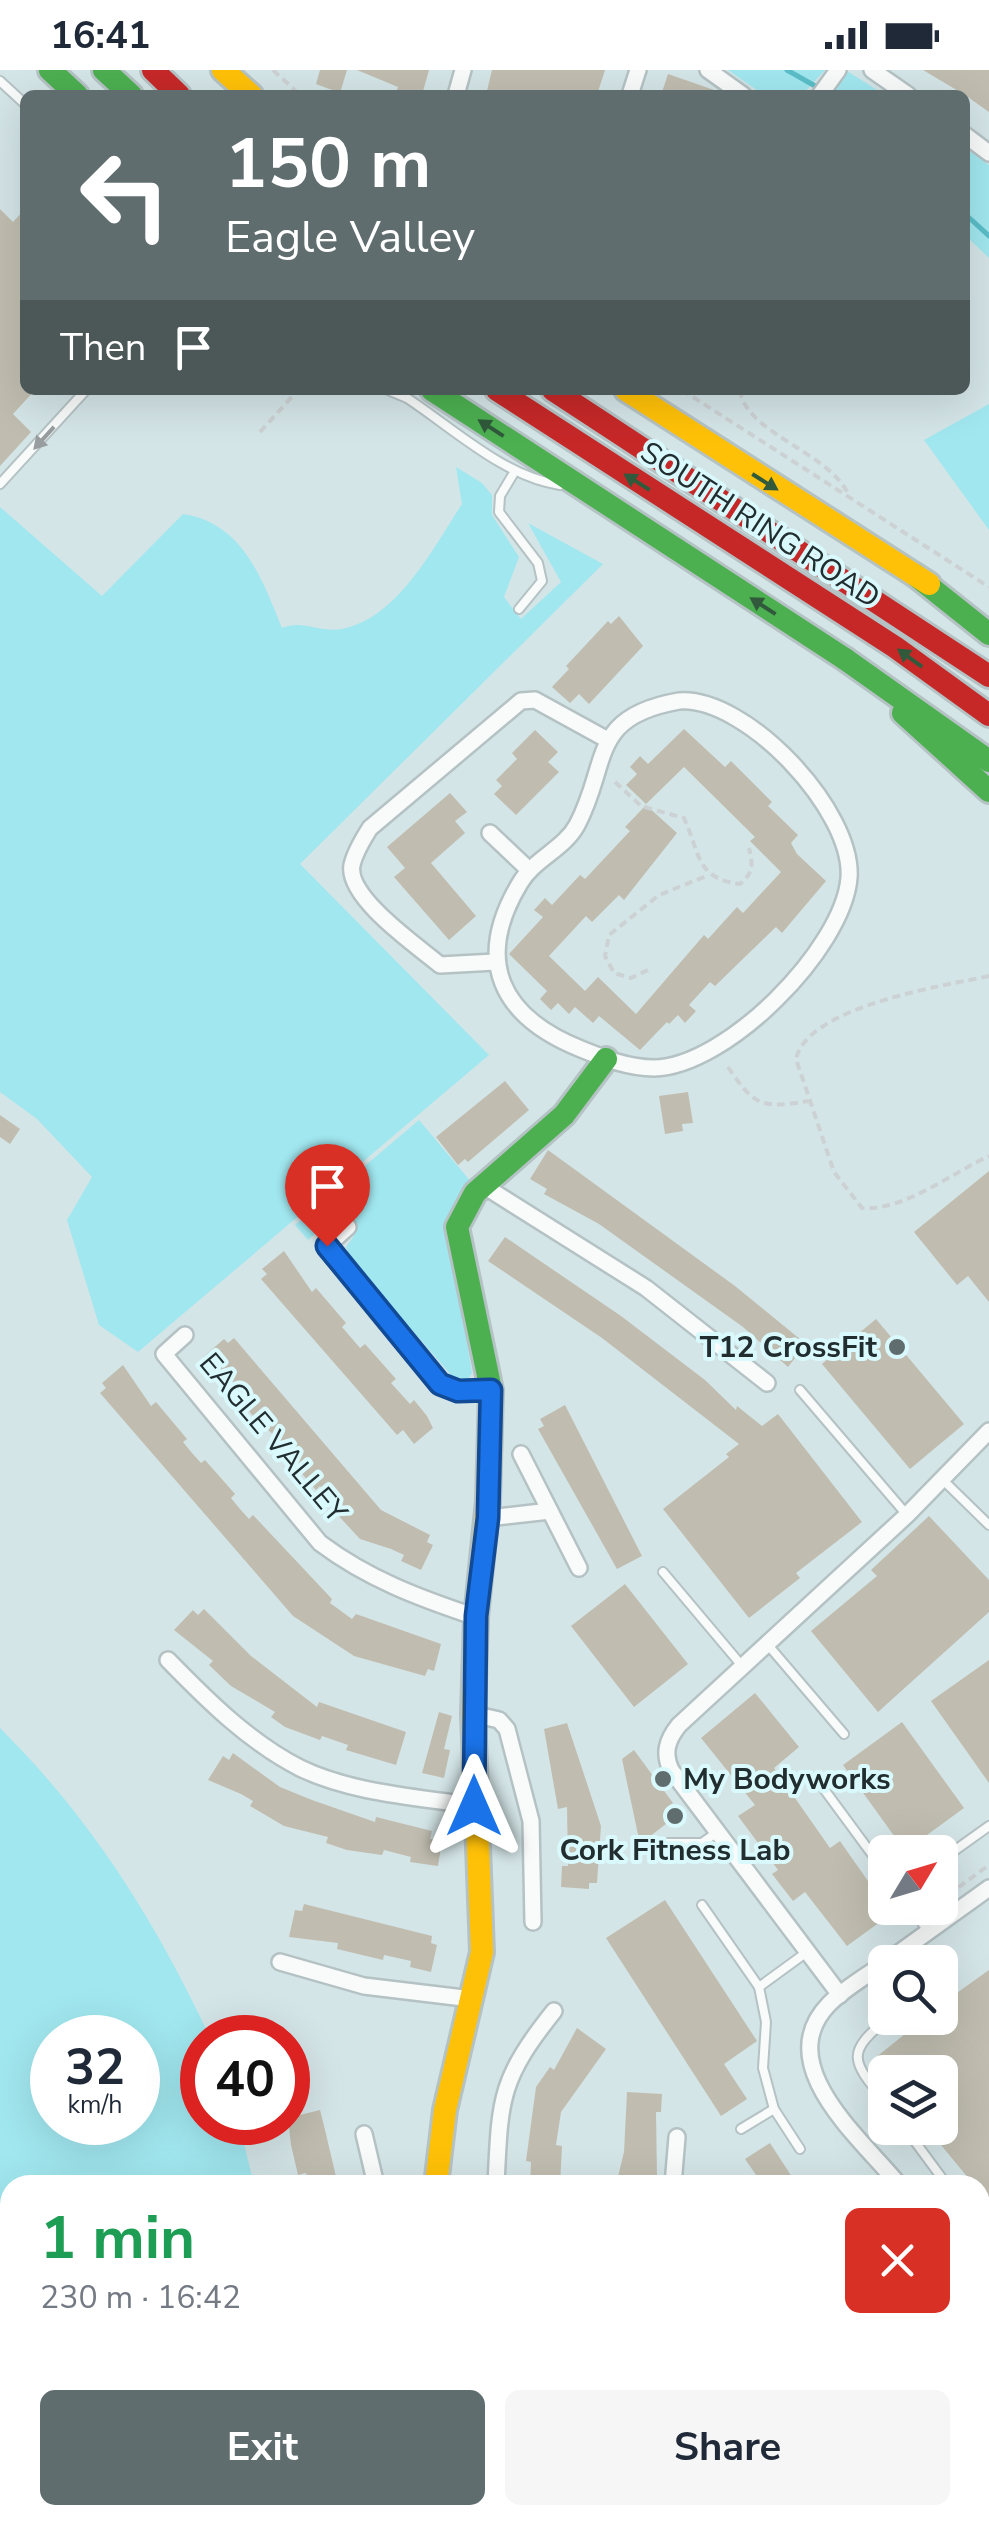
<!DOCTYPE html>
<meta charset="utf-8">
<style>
body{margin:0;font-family:"Nunito Sans",sans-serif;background:#f6f6f7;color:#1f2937;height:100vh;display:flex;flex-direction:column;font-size:38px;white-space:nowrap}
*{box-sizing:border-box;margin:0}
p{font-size:32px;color:#747a83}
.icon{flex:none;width:55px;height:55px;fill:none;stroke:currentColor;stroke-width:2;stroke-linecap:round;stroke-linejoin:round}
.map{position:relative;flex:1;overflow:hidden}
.side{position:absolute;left:0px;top:2105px;width:990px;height:350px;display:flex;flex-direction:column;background:#fff;border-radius:30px 30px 0 0;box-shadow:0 10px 40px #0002}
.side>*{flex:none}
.top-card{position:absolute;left:20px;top:20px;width:950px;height:305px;border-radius:15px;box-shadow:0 10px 40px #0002;background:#606d6f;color:#fff;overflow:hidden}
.needle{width:65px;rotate:52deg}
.tools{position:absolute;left:868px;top:1765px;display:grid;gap:20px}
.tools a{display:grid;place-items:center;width:90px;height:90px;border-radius:15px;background:#fff;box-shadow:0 10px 40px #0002;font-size:50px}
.speed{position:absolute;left:30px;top:1945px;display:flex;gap:20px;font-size:50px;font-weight:700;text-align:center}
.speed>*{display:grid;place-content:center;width:130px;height:130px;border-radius:50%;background:#fff;box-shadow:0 10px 40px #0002;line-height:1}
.speed small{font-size:25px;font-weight:400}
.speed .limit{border:15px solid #d22;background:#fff;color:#111}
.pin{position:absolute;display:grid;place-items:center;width:85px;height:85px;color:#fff;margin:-102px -42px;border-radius:50% 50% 50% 0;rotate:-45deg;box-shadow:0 0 10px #0007}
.pin .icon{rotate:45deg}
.me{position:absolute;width:110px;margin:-55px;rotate:0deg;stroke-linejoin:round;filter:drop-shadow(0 0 8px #0008)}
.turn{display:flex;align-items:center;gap:35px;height:210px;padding:0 40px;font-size:45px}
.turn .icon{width:130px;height:130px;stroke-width:2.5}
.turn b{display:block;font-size:70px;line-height:85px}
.then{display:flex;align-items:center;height:95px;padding:0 40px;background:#0003;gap:20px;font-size:38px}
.round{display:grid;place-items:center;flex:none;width:105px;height:105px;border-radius:15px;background:#f6f6f7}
.head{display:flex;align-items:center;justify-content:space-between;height:170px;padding:0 40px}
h1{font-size:60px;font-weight:700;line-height:75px;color:#1e9e55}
.action{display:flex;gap:20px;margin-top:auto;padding:20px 40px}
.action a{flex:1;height:115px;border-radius:15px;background:#606d6f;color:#fff;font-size:40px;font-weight:700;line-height:115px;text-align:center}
.action a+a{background:#f6f6f7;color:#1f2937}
.status{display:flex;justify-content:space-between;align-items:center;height:70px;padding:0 50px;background:#fff;direction:ltr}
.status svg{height:28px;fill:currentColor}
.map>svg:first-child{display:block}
.green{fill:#a1e7ef;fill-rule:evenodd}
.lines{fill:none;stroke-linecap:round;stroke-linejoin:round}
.stream{stroke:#5abec8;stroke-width:5}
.building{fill:#c0bdb0}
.lane-casing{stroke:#b5c2c4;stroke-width:12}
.street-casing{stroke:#b5c2c4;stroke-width:20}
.fast-casing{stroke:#b5c2c4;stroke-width:28}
.slow-casing{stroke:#b5c2c4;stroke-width:28}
.jam-casing{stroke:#b5c2c4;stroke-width:28}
.path{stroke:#ccd1d3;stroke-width:4;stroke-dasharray:8 5;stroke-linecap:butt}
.lane{stroke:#f9fbfb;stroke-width:8}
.street{stroke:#f9fbfb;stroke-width:15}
.fast{stroke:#4caf50;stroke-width:22}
.slow{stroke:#ffc107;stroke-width:22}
.jam{stroke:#c62828;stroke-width:22}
.oneway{fill:#305a3b}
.oneway2{fill:#989e9f}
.route-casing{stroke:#114b97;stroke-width:25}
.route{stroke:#1a73e8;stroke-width:18}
.poi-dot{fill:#606d6f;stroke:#d9f9fc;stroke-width:4}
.labels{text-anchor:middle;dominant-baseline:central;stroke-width:8;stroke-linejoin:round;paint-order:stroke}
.street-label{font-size:30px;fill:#212d2f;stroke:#d9f9fc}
.poi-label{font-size:30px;font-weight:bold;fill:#212d2f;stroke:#d9f9fc;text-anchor:end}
</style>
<div class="status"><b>16:41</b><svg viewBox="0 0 49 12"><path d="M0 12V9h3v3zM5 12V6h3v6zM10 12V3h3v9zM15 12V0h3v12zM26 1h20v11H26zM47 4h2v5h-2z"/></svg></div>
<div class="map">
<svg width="989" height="2455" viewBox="0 0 989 2455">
<rect width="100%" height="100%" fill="#d4e5e7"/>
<g class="green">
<path d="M728,0H825L802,25H764Z"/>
<path d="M847,1L885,25H832Z"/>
<path d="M965,78L989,95V188L965,165Z"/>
<path d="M989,334V460L924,370Z"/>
<path d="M456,397L482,413L492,425V445L519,487L504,527L521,549L561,512L528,453L603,494L300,794L489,985L138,1282L99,1255L67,1150L92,1107L37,1049L0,1022V437L102,526L183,444C243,453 262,509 282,558C302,549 320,563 342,559C398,548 433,478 462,434Z"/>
<path d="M419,1050L472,1113L454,1133L447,1154L472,1303L467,1311L452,1306L352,1191L346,1177L354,1166L335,1146L308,1170L295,1155Z"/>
<path d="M0,1658C93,1751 154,1849 210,1967L202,1968V2052L239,2053L254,2115H10V2441L0,2443ZM52,1968H138V2052H52Z"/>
<path d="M31,2445H309V2455H34Z"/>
</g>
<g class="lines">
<g class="stream">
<path d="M787,0L831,25"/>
<path d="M965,144L989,166"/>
</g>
</g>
<g class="building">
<path d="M320,0H347L340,23L316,14Z"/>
<path d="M357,0H429L422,25H395L398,17Z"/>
<path d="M492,0H605L597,25H486Z"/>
<path d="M923,0H989V42L965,25Z"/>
<path d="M668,4L717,21L722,25H661Z"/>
<path d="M0,139L13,152L25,139V320H35L13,344L31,362L0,396Z"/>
<path d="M619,546L643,576L589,634L579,624L570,633L552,617L569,599L566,596L608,551L611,554Z"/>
<path d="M684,659L725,697L731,691L772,732L768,736L798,765L791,773L797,784L826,811L782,863L776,857L715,916L710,912L689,935L696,941L685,953L678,945L669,954L667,952L640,980L599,946L593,953L575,937L569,944L558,933L551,940L540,929L547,921L509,884L543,847L534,840L545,828L552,835L580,805L585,809L630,761L625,757L646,735L677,763L624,830L619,825L592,852L586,846L549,886L585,921L598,907L636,944L704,865L708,869L737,837L743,843L781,802L750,771L755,767L684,697L646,734L626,715L637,704L630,697L640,686L648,694Z"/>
<path d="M535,660L558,682L548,692L559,702L516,745L494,724L502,716L496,710L517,689L512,683Z"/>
<path d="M450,723L467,742L455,751L465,763L431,793L476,846L449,870L394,807L405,798L387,777Z"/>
<path d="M505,1011L529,1040L468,1092L465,1089L458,1095L436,1067Z"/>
<path d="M688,1022L693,1053L682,1054L683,1061L665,1064L659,1026Z"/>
<path d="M0,1045L20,1059L10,1074L0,1067Z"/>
<path d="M548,1080L735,1216L806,1274L788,1297L743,1257L599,1154L544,1124L547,1119L530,1109Z"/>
<path d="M989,1101V1232L968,1206L957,1215L914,1162Z"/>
<path d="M505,1167L621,1246L705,1310L736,1340L737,1336L762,1356L778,1344L862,1452L796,1503L800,1508L749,1548L663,1439L729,1387L726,1384L739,1374L602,1268L488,1191Z"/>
<path d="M284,1181L312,1222L316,1218L346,1253L342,1257L360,1278L365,1274L396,1309L391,1313L410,1334L414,1330L427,1346L433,1358L414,1374L403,1360L397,1365L261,1209L267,1204L262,1199Z"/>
<path d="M876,1249L964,1354L910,1399L822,1294Z"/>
<path d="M234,1268L381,1440L430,1465L427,1472L433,1475L421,1500L401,1491L404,1485L391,1479L360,1469L334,1441L338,1437L329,1426L320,1416L316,1420L285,1384L290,1380L253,1346L236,1325L240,1321L203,1287L224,1269L228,1273Z"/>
<path d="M123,1295L151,1336L156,1332L187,1369L183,1372L192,1383L201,1393L205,1390L235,1424L231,1428L240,1439L249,1449L253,1445L332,1529L330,1533L352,1549L356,1544L441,1574L434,1601L428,1599L425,1606L354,1586L293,1546L100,1323L106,1318L102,1313Z"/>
<path d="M565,1335L642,1486L617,1499L538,1359L544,1356L540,1349Z"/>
<path d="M929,1446L989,1510V1542L878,1642L811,1561L877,1506L871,1500Z"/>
<path d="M625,1514L688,1594L634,1637L571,1556Z"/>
<path d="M204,1539L251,1586L317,1637L319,1632L406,1662L396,1695L346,1680L348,1675L322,1666L320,1670L285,1657L271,1647L275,1642L231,1616L209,1595L213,1591L174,1560L193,1540L198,1545Z"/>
<path d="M989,1590V1713L931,1631Z"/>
<path d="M755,1623L799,1677L774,1698L830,1778L840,1771L891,1844L847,1876L805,1822L793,1831L772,1804L778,1800L738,1746L755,1735L701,1668Z"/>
<path d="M439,1642L452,1646L444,1679L450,1680L444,1708L422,1703Z"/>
<path d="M902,1652L964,1738L905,1781L843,1695Z"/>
<path d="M567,1653L601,1756L597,1813H589V1819L561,1817L562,1796H568L567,1737L558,1739L544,1659Z"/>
<path d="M634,1680L673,1733L667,1737L675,1747L640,1774L622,1689Z"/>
<path d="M233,1683L280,1717L312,1730L375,1752L376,1747L432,1761L430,1769L442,1770L438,1796L410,1792L411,1787L384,1780L382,1785L347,1780L326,1773L328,1767L284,1756L250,1736L253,1731L241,1724L208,1710L223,1686L229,1690Z"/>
<path d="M665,1830L757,1971L724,1994L747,2029L721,2046L606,1868Z"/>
<path d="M304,1834L432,1866L431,1873L437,1875L431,1902L410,1897L411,1891L384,1885L383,1890L337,1879L338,1873L289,1867L295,1840L302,1841Z"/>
<path d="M989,1900V2133L980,2115H974L927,2058H940V2002H887L875,1988L925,1948H940V1935Z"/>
<path d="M577,1958L606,1979L561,2042L556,2075L562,2076L560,2115H530L531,2092L526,2091L536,2017L550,1997L554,2000Z"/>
<path d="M627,2022L662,2024L661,2042H656L657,2107L647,2106L646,2115H616L624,2082Z"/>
<path d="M320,2040L325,2060L338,2115H309L306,2103L298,2105L291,2075L288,2048Z"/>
<path d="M770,2073L794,2110L786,2115H763L745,2089Z"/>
</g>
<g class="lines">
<g class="lane-casing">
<g id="lane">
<path d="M0,11L25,34"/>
<path d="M388,320L407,328C454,359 503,406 560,415"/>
<path d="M515,401L500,426L499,442L538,493L542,511L519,539"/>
<path d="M0,414L86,320"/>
<path d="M800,1320L907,1445"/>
<path d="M943,1410L989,1455"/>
<path d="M663,1502L743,1597"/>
<path d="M768,1575L844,1664"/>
<path d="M818,1711L885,1802"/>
<path d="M661,1773H702L716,1763"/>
<path d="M940,1791L989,1756"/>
<path d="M702,1835L759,1917L807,1882"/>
<path d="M911,1838L929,1862"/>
<path d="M940,1907L948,1902"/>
<path d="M759,1917L766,1952L763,1998L774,2039"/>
<path d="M885,2031C851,1991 845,1982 889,1948"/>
<path d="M905,2058L947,2115"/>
<path d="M741,2059L774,2039L800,2079"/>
<path d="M980,2155L989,2166"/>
<path d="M980,2256L989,2250"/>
<path d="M980,2383L989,2376"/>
<path d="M911,2445L918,2455"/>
</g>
</g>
<g class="street-casing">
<g id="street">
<path d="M708,0L743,25"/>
<path d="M872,0L908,25"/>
<path d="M456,25L463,0"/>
<path d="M630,25L638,0"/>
<path d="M820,25L838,0"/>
<path d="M965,65L989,83"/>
<path d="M679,631C746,626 854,741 849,808C843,879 726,997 654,998C629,998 603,988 581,979C501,947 473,891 520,813C534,789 564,779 577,755C610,693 588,647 679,631Z"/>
<path d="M490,763L529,800"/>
<path d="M495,892L440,895C416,875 346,827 352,795C355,782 363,769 370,758L521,631L535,630L606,669"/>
<path d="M484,1116L646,1218L767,1313"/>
<path d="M348,1157L327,1176L440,1314L458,1321L491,1320"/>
<path d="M185,1265L164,1284L320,1473C368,1509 419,1528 476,1547"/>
<path d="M521,1384L579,1498"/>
<path d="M488,1448L550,1441"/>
<path d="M168,1590C207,1630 249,1672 300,1698C351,1723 417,1727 474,1736"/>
<path d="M473,1644L499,1650L507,1659L531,1751L533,1852"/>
<path d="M280,1892L364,1916L472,1929"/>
<path d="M886,1892L989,1818"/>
<path d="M885,1893C866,1906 845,1918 829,1934C770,1995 862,2069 899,2115"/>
<path d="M840,1925L671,1700C663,1683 667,1670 679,1655L907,1445L989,1361"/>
<path d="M364,2064L376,2115"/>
<path d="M496,2115C500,2029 499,2010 554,1941"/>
<path d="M673,2115L677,2067"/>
<path d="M980,2214L989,2225"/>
<path d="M516,2445L520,2455"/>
<path d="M701,2445L710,2455"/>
<path d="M429,2455L438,2445"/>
</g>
</g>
<g class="fast-casing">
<g id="fast">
<path d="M50,0L77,25"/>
<path d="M104,0L131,25"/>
<path d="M432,320L845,589"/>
<path d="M915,505L989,564"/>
<path d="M845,589L989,691"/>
<path d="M903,643L989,721"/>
<path d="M488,1431L491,1320L457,1157L475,1123L564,1045L606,989"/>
</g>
</g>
<g class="slow-casing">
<g id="slow">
<path d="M223,0L251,25"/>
<path d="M626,320L929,514"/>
<path d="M436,2115L445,2040L482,1882L473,1644L476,1547L488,1431"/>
</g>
</g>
<g class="jam-casing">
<g id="jam">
<path d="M153,0L179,25"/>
<path d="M497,320L895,577L989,645"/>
<path d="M553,320L989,606"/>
</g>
</g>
<g class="path">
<path d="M273,0L300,25"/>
<path d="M301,320H324"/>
<path d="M682,320L989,517"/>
<path d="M740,320C745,363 829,382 848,424"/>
<path d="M260,362L298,320"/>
<path d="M615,712L641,736L684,748C701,786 696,808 740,814C754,802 753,795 749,778"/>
<path d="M648,900L631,908L614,903L605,886L609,865L659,825L709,805"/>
<path d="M989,906C943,916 808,936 796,989L834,1102L862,1138C904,1141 952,1103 989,1086"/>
<path d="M728,997C754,1036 762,1039 808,1031"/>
<path d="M948,1825L989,1795"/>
</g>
<use href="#lane" class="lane"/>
<use href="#street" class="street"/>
<use href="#fast" class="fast"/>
<use href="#slow" class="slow"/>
<use href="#jam" class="jam"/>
</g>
<defs><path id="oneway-solid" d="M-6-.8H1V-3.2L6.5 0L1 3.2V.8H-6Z" transform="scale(2.5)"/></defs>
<g class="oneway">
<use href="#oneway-solid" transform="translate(491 358) rotate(-147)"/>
<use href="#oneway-solid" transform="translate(637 412) rotate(-148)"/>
<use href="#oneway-solid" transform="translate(765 412) rotate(32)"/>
<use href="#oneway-solid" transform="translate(763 536) rotate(-147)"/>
<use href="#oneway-solid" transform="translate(910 588) rotate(-144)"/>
</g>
<use class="oneway2" href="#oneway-solid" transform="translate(44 368) rotate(132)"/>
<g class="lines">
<g class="route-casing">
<path id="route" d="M327,1176L440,1314L458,1321L491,1320L488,1448L476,1546L474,1736"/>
</g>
<use href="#route" class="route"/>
</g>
<g class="poi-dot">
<circle cx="897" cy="1277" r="10"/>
<circle cx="663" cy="1709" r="10"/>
<circle cx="675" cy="1746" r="10"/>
</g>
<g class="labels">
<g class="street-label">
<text transform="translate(760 455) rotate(33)">SOUTH RING ROAD</text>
<text transform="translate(273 1368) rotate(50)">EAGLE VALLEY</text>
</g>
<g class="poi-label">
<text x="877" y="1277">T12 CrossFit</text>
<text x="683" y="1709" text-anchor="start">My Bodyworks</text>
<text x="675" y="1780" text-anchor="middle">Cork Fitness Lab</text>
</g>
</g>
</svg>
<div class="tools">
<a><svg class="needle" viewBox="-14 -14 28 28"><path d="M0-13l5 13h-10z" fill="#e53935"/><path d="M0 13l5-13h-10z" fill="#747a83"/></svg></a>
<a><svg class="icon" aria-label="search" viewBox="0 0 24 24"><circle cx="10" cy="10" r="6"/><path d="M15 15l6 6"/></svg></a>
<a><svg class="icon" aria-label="layers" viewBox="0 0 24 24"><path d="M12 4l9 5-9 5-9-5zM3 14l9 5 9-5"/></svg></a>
</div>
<div class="speed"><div>32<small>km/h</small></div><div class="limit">40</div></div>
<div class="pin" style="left:327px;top:1176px;background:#d93025"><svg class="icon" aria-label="arrive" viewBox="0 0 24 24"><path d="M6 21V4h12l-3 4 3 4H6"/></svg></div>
<svg class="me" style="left:474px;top:1736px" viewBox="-20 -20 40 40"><path d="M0-17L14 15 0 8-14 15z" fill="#1a73e8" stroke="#fff" stroke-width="4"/></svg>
<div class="top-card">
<div class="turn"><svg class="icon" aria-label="left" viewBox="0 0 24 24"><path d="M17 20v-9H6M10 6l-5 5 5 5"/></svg><div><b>150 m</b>Eagle Valley</div></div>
<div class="then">Then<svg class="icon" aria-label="arrive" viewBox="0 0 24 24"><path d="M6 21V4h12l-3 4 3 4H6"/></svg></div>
</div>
<section class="side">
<div class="head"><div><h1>1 min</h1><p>230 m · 16:42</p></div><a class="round" style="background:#d93025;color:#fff"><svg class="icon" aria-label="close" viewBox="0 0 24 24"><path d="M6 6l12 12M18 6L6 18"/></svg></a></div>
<div class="action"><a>Exit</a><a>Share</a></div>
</section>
</div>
